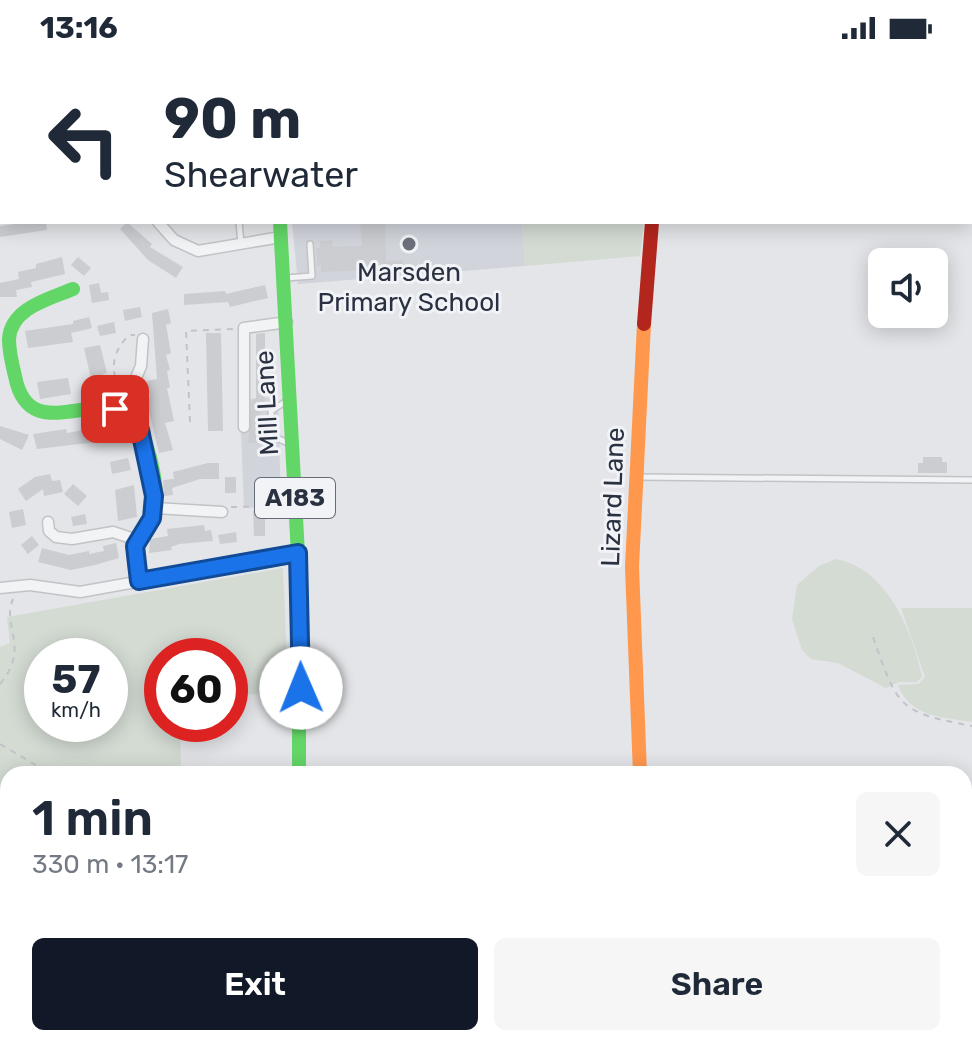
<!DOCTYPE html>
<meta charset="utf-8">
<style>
body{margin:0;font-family:Rubik,sans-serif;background:#f6f6f7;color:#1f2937;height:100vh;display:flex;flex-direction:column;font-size:30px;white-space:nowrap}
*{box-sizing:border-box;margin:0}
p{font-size:26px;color:#747a83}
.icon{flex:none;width:44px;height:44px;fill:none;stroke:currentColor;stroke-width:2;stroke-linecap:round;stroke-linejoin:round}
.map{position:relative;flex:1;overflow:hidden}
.side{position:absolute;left:0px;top:710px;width:972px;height:280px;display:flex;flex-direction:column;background:#fff;border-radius:24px 24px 0 0;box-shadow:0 4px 20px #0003}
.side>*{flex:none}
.banner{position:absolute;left:0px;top:0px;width:972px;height:168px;box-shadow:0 4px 20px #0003;background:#fff;color:#1f2937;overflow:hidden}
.fabs{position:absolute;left:868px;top:192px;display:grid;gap:16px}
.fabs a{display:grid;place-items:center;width:80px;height:80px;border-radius:12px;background:#fff;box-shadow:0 4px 20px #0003;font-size:40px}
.speed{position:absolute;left:24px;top:582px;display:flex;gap:16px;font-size:40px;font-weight:700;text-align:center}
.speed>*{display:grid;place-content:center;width:104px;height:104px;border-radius:50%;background:#fff;box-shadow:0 4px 20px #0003;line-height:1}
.speed small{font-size:20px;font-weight:400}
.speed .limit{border:12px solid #d22;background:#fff;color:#111}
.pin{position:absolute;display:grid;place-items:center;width:68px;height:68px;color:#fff;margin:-34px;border-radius:16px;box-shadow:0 4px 12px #0006}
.me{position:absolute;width:88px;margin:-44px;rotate:359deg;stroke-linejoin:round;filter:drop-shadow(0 0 6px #0008)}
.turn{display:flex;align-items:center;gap:28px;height:168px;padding:0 32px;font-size:36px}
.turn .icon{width:104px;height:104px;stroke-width:2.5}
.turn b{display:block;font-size:56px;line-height:68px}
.round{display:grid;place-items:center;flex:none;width:84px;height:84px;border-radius:12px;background:#f6f6f7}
.head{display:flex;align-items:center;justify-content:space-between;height:136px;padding:0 32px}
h1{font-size:48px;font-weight:600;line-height:60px}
.primary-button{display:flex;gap:16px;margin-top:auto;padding:16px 32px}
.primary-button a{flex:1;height:92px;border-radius:12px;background:#111827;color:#fff;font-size:32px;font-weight:600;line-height:92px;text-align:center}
.primary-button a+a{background:#f6f6f7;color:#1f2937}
.status{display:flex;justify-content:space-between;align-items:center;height:56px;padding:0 40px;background:#fff;direction:ltr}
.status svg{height:22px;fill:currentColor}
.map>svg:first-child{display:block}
.built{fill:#d1d4db}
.green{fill:#d3dbd3;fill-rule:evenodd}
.building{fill:#cbcdd0}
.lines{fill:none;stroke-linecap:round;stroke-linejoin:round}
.lane-casing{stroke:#c1c3c6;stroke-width:8}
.street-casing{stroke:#c1c3c6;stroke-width:13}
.path{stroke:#c2c3c8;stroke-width:2;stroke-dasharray:6 6;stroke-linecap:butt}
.lane{stroke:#f2f3f5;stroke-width:5}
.street{stroke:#f2f3f5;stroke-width:10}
.fast{stroke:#63d668;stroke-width:14}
.slow{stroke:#ff974d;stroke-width:14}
.jam{stroke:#b3261e;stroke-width:14}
.route-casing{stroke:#114b97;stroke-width:20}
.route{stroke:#1a73e8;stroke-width:14}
.poi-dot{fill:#6b707b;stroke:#f1f3f7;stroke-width:3}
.labels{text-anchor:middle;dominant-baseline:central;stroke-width:6;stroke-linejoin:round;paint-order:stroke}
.shield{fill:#f1f3f7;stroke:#666b78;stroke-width:2}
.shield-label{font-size:24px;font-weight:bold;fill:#2a3141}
.poi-label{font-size:26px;fill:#2a3141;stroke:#f1f3f7}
.street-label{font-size:26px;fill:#2a3141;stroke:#f1f3f7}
</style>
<div class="status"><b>13:16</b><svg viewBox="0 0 49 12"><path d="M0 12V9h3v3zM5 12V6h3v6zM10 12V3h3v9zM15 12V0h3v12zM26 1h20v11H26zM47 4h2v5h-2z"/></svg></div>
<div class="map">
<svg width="972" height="990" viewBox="0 0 972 990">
<rect width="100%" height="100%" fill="#e3e5e8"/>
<g class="built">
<path d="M292,166H522L525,210L298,228Z"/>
<path d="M278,341L281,450L244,452L241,375L248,374V343Z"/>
</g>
<g class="green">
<path d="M522,166H644L640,200L525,210Z"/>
<path d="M836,503C887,513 912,574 922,621L916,626H899L886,632L838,607L811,603L802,594L792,563L797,529L819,510Z"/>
<path d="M283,512L288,634L230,641V600H162V668H180L181,718H8V982H266L265,990H0V591L10,587L7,561ZM42,600H110V668H42Z"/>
<path d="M901,552H972V666C942,661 910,661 898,629L919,628L925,621Z"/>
<path d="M407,982H618L619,990H406Z"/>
<path d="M629,982H740L744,990H629Z"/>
</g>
<g class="building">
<path d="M30,166H46L47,174L0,181V170Z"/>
<path d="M127,166L152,188L150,191L183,211L176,222L148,204L120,173Z"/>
<path d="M360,166H385L386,205L403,204V217L364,219V214L321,216V209L317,210L316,192H320V185L332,184L333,191L362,190Z"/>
<path d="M62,201L65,218L31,226L32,231L16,234L17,241H0V227L19,223L18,216L36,212V208Z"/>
<path d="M78,201L91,212L84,220L71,209Z"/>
<path d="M99,227L101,237L108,236L109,244L92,247L89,229Z"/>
<path d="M265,229L268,242L230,251L228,246L184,249V238L225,235L226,238Z"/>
<path d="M140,251L142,261L125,265L123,254Z"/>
<path d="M168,253L171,267L166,269L171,297L166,299L170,314L167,315L170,332H167L174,365L165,367L173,394L159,397L149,355L145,356L143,344L150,342L147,325L157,323L152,257Z"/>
<path d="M89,261L92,272L71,277L73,286L28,292L25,275L73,268V265Z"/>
<path d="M114,266L116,277L100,280L97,270Z"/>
<path d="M206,277H221L223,375H208Z"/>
<path d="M265,277V343L260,357L261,373L267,386L248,387L252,344L256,343V278Z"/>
<path d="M100,289L107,317L103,318L106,335L90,338L87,328L92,327L84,292Z"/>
<path d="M68,322L71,338L40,343L37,326Z"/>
<path d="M110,369L114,384L37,393L33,378L66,373L67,377Z"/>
<path d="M0,370L29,379L22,394L0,383Z"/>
<path d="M923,401H942V406H947V417H918V407H923Z"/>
<path d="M128,402L131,414L112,418L110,406Z"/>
<path d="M208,407H219V423H200L172,432L173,439L164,440L163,424L174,423L173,416Z"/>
<path d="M50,418L52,425L60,424L63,436L44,440L43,433L26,445L18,433L35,421Z"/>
<rect x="225" y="421" width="11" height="16"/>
<path d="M73,428L87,440L78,450L64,438Z"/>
<path d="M134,429L137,461L118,465L115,434Z"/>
<path d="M23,453L26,469L12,472L9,456Z"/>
<path d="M265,454V480H254L253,455Z"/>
<path d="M85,458L87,468L73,470L71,461Z"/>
<path d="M204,469L205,475L211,474L213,485L179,488L171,491L172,494L149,497L150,483L168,480L167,473Z"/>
<path d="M236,476L237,486L220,488L218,479Z"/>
<path d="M32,480L39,489L28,498L21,489Z"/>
<path d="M116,487L119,502L95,509L71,514L38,506L42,492L69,499L89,495V498L104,495L103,490Z"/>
</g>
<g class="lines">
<g class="lane-casing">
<g id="lane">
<path d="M208,0L209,2"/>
<path d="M239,166L241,188"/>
<path d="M286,222L312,220L310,188"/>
<path d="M288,344L271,355L272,380L288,387"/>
<path d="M637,421L972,424"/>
<path d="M0,873L8,895"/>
<path d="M24,982L33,990"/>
<path d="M319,990L320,982"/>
<path d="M402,990L403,982"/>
</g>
</g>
<g class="street-casing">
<g id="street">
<path d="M63,0L64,2"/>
<path d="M146,0V2"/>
<path d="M369,0L370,2"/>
<path d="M17,2L29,0"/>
<path d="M440,2L447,0"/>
<path d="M0,5L2,4"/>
<path d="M0,109L2,111"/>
<path d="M0,153H2"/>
<path d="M158,166L174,184L198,195L281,181"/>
<path d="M122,356L141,310L143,283"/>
<path d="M244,371V272L287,266"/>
<path d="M155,452L222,456"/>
<path d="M48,466L49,475L56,481L72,483L113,476L137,484"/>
<path d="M0,532L30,529L80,536L298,497"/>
<path d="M361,990L362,982"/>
</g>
</g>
<g class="path">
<path d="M0,132L2,133"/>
<path d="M120,332C109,313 113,295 129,279H135"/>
<path d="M190,366L186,275L234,273"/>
<path d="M231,451L284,450"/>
<path d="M873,581C898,652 898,656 972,670"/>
<path d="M0,628C31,591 1,571 13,543"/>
<path d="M0,688L51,718"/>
<path d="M0,784L8,785"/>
<path d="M170,982L172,990"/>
<path d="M248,982L250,990"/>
</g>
<use href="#lane" class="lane"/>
<use href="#street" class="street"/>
<g class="fast">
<path d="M280,166L299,517V718"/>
<path d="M73,233C49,243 11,252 9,283C9,295 12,308 15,320C30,398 108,319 139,372C150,392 160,435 154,457C152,465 146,471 141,477C131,493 136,508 139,525"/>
<path d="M749,982L753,990"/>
<path d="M276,990L277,982"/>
</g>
<g class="slow">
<path d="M266,0V2"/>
<path d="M658,0V2"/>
<path d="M640,718L632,511L644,268"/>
</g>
<path class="jam" d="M644,268L652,166"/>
</g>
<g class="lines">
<g class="route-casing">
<path id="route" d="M115,353L126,357L140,374L154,440L152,462L135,490L139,525L298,497L301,632"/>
</g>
<use href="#route" class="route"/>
</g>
<circle class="poi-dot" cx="409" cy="188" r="8"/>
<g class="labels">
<rect class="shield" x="255" y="422" width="80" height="40" rx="6"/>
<g class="shield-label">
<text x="295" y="442">A183</text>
</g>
<g class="poi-label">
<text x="409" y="216">Marsden<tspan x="409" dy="30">Primary School</tspan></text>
</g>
<g class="street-label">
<text transform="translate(267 347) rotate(-93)">Mill Lane</text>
<text transform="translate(613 441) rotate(-88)">Lizard Lane</text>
</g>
</g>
</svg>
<div class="fabs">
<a><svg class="icon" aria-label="sound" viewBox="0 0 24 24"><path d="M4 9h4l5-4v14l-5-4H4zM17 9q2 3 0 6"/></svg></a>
</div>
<div class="speed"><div>57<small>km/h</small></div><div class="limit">60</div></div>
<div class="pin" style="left:115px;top:353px;background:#d93025"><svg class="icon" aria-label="arrive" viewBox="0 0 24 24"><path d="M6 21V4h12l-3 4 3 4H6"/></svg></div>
<svg class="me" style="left:301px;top:632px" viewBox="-20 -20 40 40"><circle r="19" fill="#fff"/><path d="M0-13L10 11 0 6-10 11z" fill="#1a73e8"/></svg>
<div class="banner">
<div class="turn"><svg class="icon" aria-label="left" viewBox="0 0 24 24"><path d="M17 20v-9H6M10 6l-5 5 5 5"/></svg><div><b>90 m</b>Shearwater</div></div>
</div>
<section class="side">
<div class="head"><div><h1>1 min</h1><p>330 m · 13:17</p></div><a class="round"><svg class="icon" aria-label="close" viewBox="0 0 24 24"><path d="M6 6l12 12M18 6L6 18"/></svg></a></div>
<div class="primary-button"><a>Exit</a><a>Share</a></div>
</section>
</div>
